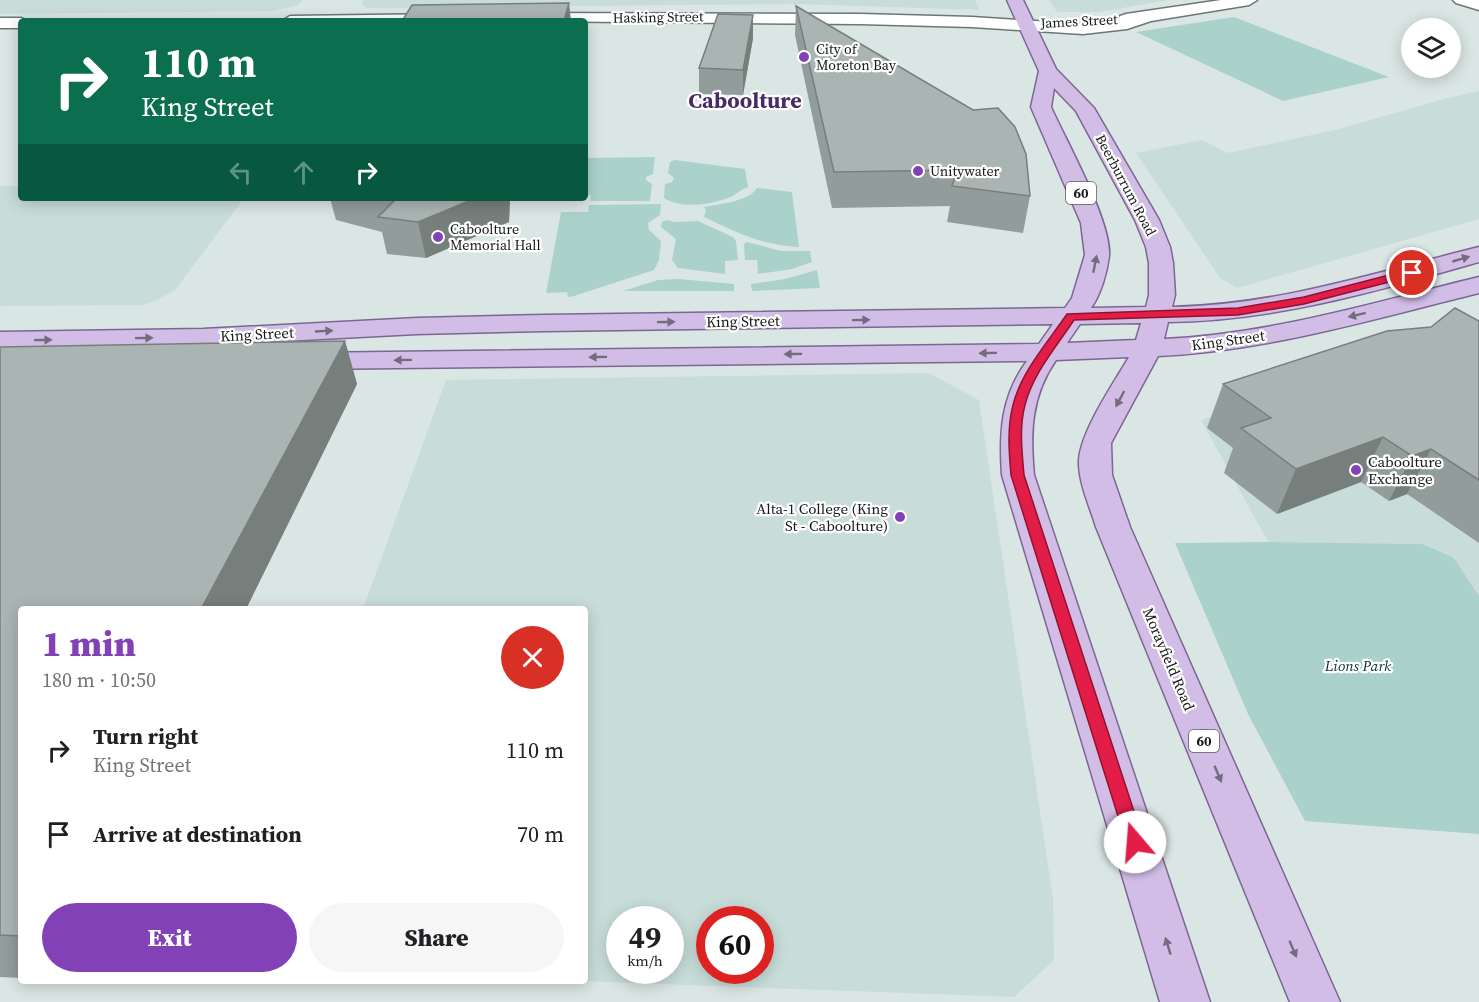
<!DOCTYPE html>
<meta charset="utf-8">
<style>
body{margin:0;font-family:"Source Serif 4",serif;background:#f6f6f6;color:#202124;height:100vh;display:flex;flex-direction:column;font-size:22px;white-space:nowrap}
*{box-sizing:border-box;margin:0}
p{font-size:20px;color:#757577}
.icon{flex:none;width:33px;height:33px;fill:none;stroke:currentColor;stroke-width:2;stroke-linecap:round;stroke-linejoin:round}
.map{position:relative;flex:1;overflow:hidden}
.side{position:absolute;left:18px;top:606px;width:570px;height:378px;display:flex;flex-direction:column;background:#fff;border-radius:6px;box-shadow:0 3px 15px #0003}
.side>*{flex:none}
.hud{position:absolute;left:18px;top:18px;width:570px;height:183px;border-radius:6px;box-shadow:0 3px 15px #0003;background:#0b6e4f;color:#fff;overflow:hidden}
.fabs{position:absolute;left:1401px;top:18px;display:grid;gap:12px}
.fabs a{display:grid;place-items:center;width:60px;height:60px;border-radius:50%;background:#fff;box-shadow:0 3px 15px #0003;font-size:30px}
.speed{position:absolute;left:606px;top:906px;display:flex;gap:12px;font-size:30px;font-weight:700;text-align:center}
.speed>*{display:grid;place-content:center;width:78px;height:78px;border-radius:50%;background:#fff;box-shadow:0 3px 15px #0003;line-height:1}
.speed small{font-size:15px;font-weight:400}
.speed .limit{border:9px solid #d22;background:#fff;color:#111}
.pin{position:absolute;display:grid;place-items:center;width:51px;height:51px;color:#fff;margin:-26px;border:3px solid #fff;border-radius:50%;box-shadow:0 2px 6px #0007}
.me{position:absolute;width:66px;margin:-33px;rotate:342deg;stroke-linejoin:round;filter:drop-shadow(0 0 4px #0008)}
.turn{display:flex;align-items:center;gap:21px;height:126px;padding:0 24px;font-size:27px}
.turn .icon{width:78px;height:78px;stroke-width:2.5}
.turn b{display:block;font-size:42px;line-height:51px}
.lanes{display:flex;align-items:center;height:57px;padding:0 24px;background:#0003;justify-content:center;gap:30px;direction:ltr}
.lanes .off{opacity:.35}
.round{display:grid;place-items:center;flex:none;width:63px;height:63px;border-radius:32px;background:#f6f6f6}
.headline{display:flex;align-items:center;justify-content:space-between;height:102px;padding:0 24px}
h1{font-size:36px;font-weight:800;line-height:45px;color:#8241b6}
.cta{display:flex;gap:12px;margin-top:auto;padding:12px 24px}
.cta a{flex:1;height:69px;border-radius:36px;background:#8241b6;color:#fff;font-size:24px;font-weight:800;line-height:69px;text-align:center}
.cta a+a{background:#f6f6f6;color:#202124}
ul{padding:0;list-style:none}
li{display:flex;align-items:center;gap:18px;height:84px;padding:0 24px}
li div{flex:1}
li b{display:block;font-size:22px}
li em{font-style:normal}
.map>svg:first-child{display:block}
.built{fill:#c8ddd9;fill-rule:evenodd}
.green{fill:#abd1cb}
.lines{fill:none;stroke-linecap:round;stroke-linejoin:round}
.minor-casing{stroke:#6c7775;stroke-width:3}
.tertiary-casing{stroke:#6c7775;stroke-width:3}
.primary-casing{stroke:#7b6792;stroke-width:3}
.minor{fill:#fff;fill-rule:evenodd}
.tertiary{fill:#fff;fill-rule:evenodd}
.primary{fill:#d1bde5;fill-rule:evenodd}
.wall{fill:#929c9a}
.shaded-wall{fill:#777f7d}
.building{fill:#aab5b3;stroke:#777f7d;stroke-width:1.5}
.oneway{fill:#736b7e}
.route{fill:#e11d48;stroke:#92132f;stroke-width:1.5}
.poi-dot{fill:#8241b6;stroke:#fff;stroke-width:2}
.labels{text-anchor:middle;dominant-baseline:central;stroke-width:4.5;stroke-linejoin:round;paint-order:stroke}
.far-street-label{font-size:14px;fill:#151918;stroke:#fff}
.far-poi-label{font-size:14px;fill:#151918;stroke:#fff;text-anchor:start}
.shield{fill:#fff;stroke:#5b5e5d;stroke-width:1.5}
.shield-label{font-size:14px;font-weight:bold;fill:#151918}
.street-label{font-size:15px;fill:#151918;stroke:#fff}
.poi-label{font-size:15px;fill:#151918;stroke:#fff;text-anchor:start}
.park-label{font-size:15px;font-style:italic;fill:#07312d;stroke:#fff}
.far-town-label{font-size:22px;font-weight:bold;fill:#492a63;stroke:#fff}
</style>
<div class="map">
<svg width="1479" height="1002" viewBox="0 0 1479 1002">
<rect width="100%" height="100%" fill="#dae6e4"/>
<g class="built">
<path d="M0,0H303L298,5L274,11L0,14Z"/>
<path d="M364,0H975L980,10L798,4L366,8L361,3Z"/>
<path d="M1049,0H1169L1099,12H1057Z"/>
<path d="M1479,91V219L1237,288L1220,278L1136,153L1202,140L1228,153L1335,130L1444,99Z"/>
<path d="M0,186H21V198H244L175,290L157,300L144,305L0,306Z"/>
<path d="M1479,361V596L1454,558L1423,544L1268,542L1201,420L1340,374Z"/>
<path d="M929,373L979,400L1053,899L1054,960L1014,997L578,981H585V609H363L446,380ZM620,920H670V970H620ZM710,920H760V970H710Z"/>
</g>
<g class="green">
<path d="M1234,17L1389,77L1283,101L1136,32Z"/>
<path d="M655,157L653,174L646,177V180L652,184L650,201H590L591,195H585V158Z"/>
<path d="M675,160L745,169L748,187C741,189 737,194 731,197C712,204 683,210 664,198L665,184L672,182L674,178L668,173L670,162Z"/>
<path d="M757,188L792,192L799,247C764,246 735,232 704,217L706,210L704,207C719,204 748,202 757,188Z"/>
<path d="M661,204L660,215L648,223L649,230L661,241L659,260L654,270L574,296L568,297L567,292L546,293L561,212H588L589,205Z"/>
<path d="M667,220L674,222L698,221L733,237L736,241L738,260L725,261V274L678,268L672,260L676,239L661,227L662,222Z"/>
<path d="M747,242L781,251H810L812,262L792,269L758,274L757,260H745L744,244Z"/>
<path d="M817,270L820,288L752,291L751,284L785,279Z"/>
<path d="M678,279L734,284V291H623L658,280Z"/>
<path d="M1268,542L1423,544L1454,558L1479,596V834L1305,821L1248,714L1175,543Z"/>
</g>
<g class="lines">
<g class="minor-casing">
<g id="minor">
<path d="M1221,0H1257L1249,5L1151,21L1127,29L1083,34L972,27L860,24L519,21L517,18L525,13L860,14L972,17L1083,24L1119,20L1120,16L1126,14Z"/>
<path d="M447,14L453,16L454,21H282L290,16Z"/>
<path d="M0,18H21L28,21H21V28H0Z"/>
</g>
</g>
<g class="tertiary-casing">
<path id="tertiary" d="M1453,0H1479V10L1456,3Z"/>
</g>
<g class="primary-casing">
<path id="primary" d="M1007,0H1023L1056,69L1094,108L1159,220L1170,247L1173,263L1175,295L1172,307C1279,305 1377,272 1479,247V262C1377,291 1275,321 1168,322L1164,339C1271,334 1376,302 1479,277V293C1374,319 1267,351 1158,356L1111,443L1112,475L1130,527L1340,1002H1290L1096,527C1090,507 1080,486 1079,465C1077,436 1114,383 1129,357L1056,360C1031,396 1030,433 1034,475L1210,1002H1160L1002,475C999,433 1001,396 1027,361L306,369L296,367L292,361L296,355L306,353L1039,344L1053,324L545,331L417,334L203,345L0,348V332L203,329L417,318L545,315L1065,308L1072,298L1085,255L1081,223L1031,107L1039,71ZM1054,88L1076,111L1135,220L1146,247L1149,263V295L1146,307L1091,308C1101,294 1107,272 1109,256C1112,222 1066,141 1051,107ZM1141,323L1136,340L1067,343L1080,324Z"/>
</g>
<use href="#minor" class="minor"/>
<use href="#tertiary" class="tertiary"/>
<use href="#primary" class="primary"/>
</g>
<g class="wall">
<path d="M796,6L1030,196L1023,233L947,222L950,206L832,208L795,35Z"/>
<path d="M753,38L743,95L699,94V68Z"/>
<path d="M330,198H510L509,222L426,258L387,254L382,232L336,220Z"/>
<path d="M1479,321V543L1407,494L1389,501L1361,482L1277,514L1224,473L1233,448L1207,428L1223,384Z"/>
<path d="M345,341L357,384L246,609H21V978L0,977V347Z"/>
</g>
<g class="shaded-wall">
<path d="M569,3L571,21H564Z"/>
<path d="M753,15V38L743,95V70Z"/>
<path d="M476,198H510L509,222L426,258L418,222Z"/>
<path d="M345,341L357,384L246,609H201Z"/>
<path d="M1383,437L1361,482L1277,514L1296,469Z"/>
<path d="M1431,449L1407,494L1389,501L1412,456Z"/>
</g>
<g class="building">
<path d="M569,3L564,21H402L412,5Z"/>
<path d="M796,6L973,110L998,108L1015,127L1026,154L1030,196L952,186L958,170L834,172Z"/>
<path d="M718,14L753,15L743,70L699,68Z"/>
<path d="M382,198H476L418,222L378,217L394,201Z"/>
<path d="M1455,308L1479,321V480L1431,449L1412,456L1383,437L1296,469L1241,428L1271,418L1223,384L1387,331L1431,327Z"/>
<path d="M345,341L201,609H21V936L0,935V347Z"/>
</g>
<defs><path id="oneway-solid" d="M-6-.8H1V-3.2L6.5 0L1 3.2V.8H-6Z" transform="scale(1.5)"/></defs>
<g class="oneway">
<use href="#oneway-solid" transform="translate(1461 259) rotate(-16)"/>
<use href="#oneway-solid" transform="translate(1095 264) rotate(-79)"/>
<use href="#oneway-solid" transform="translate(1357 315) rotate(166)"/>
<use href="#oneway-solid" transform="translate(861 320) rotate(-1)"/>
<use href="#oneway-solid" transform="translate(666 322) rotate(-1)"/>
<use href="#oneway-solid" transform="translate(324 331) rotate(-3)"/>
<use href="#oneway-solid" transform="translate(144 338) rotate(-1)"/>
<use href="#oneway-solid" transform="translate(43 340) rotate(-1)"/>
<use href="#oneway-solid" transform="translate(988 353) rotate(179)"/>
<use href="#oneway-solid" transform="translate(793 354) rotate(179)"/>
<use href="#oneway-solid" transform="translate(598 357) rotate(179)"/>
<use href="#oneway-solid" transform="translate(403 360) rotate(179)"/>
<use href="#oneway-solid" transform="translate(1120 399) rotate(118)"/>
<use href="#oneway-solid" transform="translate(1218 774) rotate(67)"/>
<use href="#oneway-solid" transform="translate(1168 946) rotate(-107)"/>
<use href="#oneway-solid" transform="translate(1293 949) rotate(67)"/>
</g>
<path class="route" d="M1412,269L1417,273L1416,275L1304,304L1238,315L1074,320C1057,346 1033,373 1025,405C1019,427 1022,452 1024,475L1144,842L1142,848L1135,851L1128,848L1011,475C1009,452 1007,428 1013,405C1021,372 1048,342 1067,314L1238,308L1304,297Z"/>
<g class="poi-dot">
<circle cx="804" cy="57" r="6"/>
<circle cx="918" cy="171" r="6"/>
<circle cx="438" cy="237" r="6"/>
<circle cx="1356" cy="470" r="6"/>
<circle cx="900" cy="517" r="6"/>
</g>
<g class="labels">
<g class="far-street-label">
<text transform="translate(658 17) rotate(-1)">Hasking Street</text>
<text transform="translate(1079 21) rotate(-3)">James Street</text>
<text transform="translate(1126 185) rotate(62)">Beerburrum Road</text>
</g>
<g class="far-poi-label">
<text x="816" y="49">City of<tspan x="816" dy="16">Moreton Bay</tspan></text>
<text x="930" y="171">Unitywater</text>
<text x="450" y="229">Caboolture<tspan x="450" dy="16">Memorial Hall</tspan></text>
</g>
<g class="shield">
<rect x="1066" y="182" width="30" height="22" rx="4.5"/>
<rect x="1189" y="730" width="30" height="22" rx="4.5"/>
</g>
<g class="shield-label">
<text x="1081" y="193">60</text>
<text x="1204" y="741">60</text>
</g>
<g class="street-label">
<text transform="translate(743 321) rotate(-1)">King Street</text>
<text transform="translate(257 334) rotate(-3)">King Street</text>
<text transform="translate(1228 340) rotate(-8)">King Street</text>
<text transform="translate(1169 659) rotate(67)">Morayfield Road</text>
</g>
<g class="poi-label">
<text x="1368" y="461">Caboolture<tspan x="1368" dy="17">Exchange</tspan></text>
<text x="888" y="508" text-anchor="end">Alta-1 College (King<tspan x="888" dy="17">St - Caboolture)</tspan></text>
</g>
<g class="park-label">
<text x="1358" y="665">Lions Park</text>
</g>
<g class="far-town-label">
<text x="745" y="100">Caboolture</text>
</g>
</g>
</svg>
<div class="fabs">
<a><svg class="icon" aria-label="layers" viewBox="0 0 24 24"><path d="M12 4l9 5-9 5-9-5zM3 14l9 5 9-5"/></svg></a>
</div>
<div class="speed"><div>49<small>km/h</small></div><div class="limit">60</div></div>
<div class="pin" style="left:1412px;top:273px;background:#d93025"><svg class="icon" aria-label="arrive" viewBox="0 0 24 24"><path d="M6 21V4h12l-3 4 3 4H6"/></svg></div>
<svg class="me" style="left:1135px;top:842px" viewBox="-20 -20 40 40"><circle r="19" fill="#fff"/><path d="M0-13L10 11 0 6-10 11z" fill="#e11d48"/></svg>
<div class="hud">
<div class="turn"><svg class="icon" aria-label="right" viewBox="0 0 24 24"><path d="M7 20v-9h11M14 6l5 5-5 5"/></svg><div><b>110 m</b>King Street</div></div>
<div class="lanes"><svg class="icon off" aria-label="left" viewBox="0 0 24 24"><path d="M17 20v-9H6M10 6l-5 5 5 5"/></svg><svg class="icon off" aria-label="ahead" viewBox="0 0 24 24"><path d="M12 20V5M6 11l6-6 6 6"/></svg><svg class="icon" aria-label="right" viewBox="0 0 24 24"><path d="M7 20v-9h11M14 6l5 5-5 5"/></svg></div>
</div>
<section class="side">
<div class="headline"><div><h1>1 min</h1><p>180 m · 10:50</p></div><a class="round" style="background:#d93025;color:#fff"><svg class="icon" aria-label="close" viewBox="0 0 24 24"><path d="M6 6l12 12M18 6L6 18"/></svg></a></div>
<ul>
<li><svg class="icon" aria-label="right" viewBox="0 0 24 24"><path d="M7 20v-9h11M14 6l5 5-5 5"/></svg><div><b>Turn right</b><p>King Street</p></div><em>110 m</em></li>
<li><svg class="icon" aria-label="arrive" viewBox="0 0 24 24"><path d="M6 21V4h12l-3 4 3 4H6"/></svg><div><b>Arrive at destination</b></div><em>70 m</em></li>
</ul>
<div class="cta"><a>Exit</a><a>Share</a></div>
</section>
</div>
